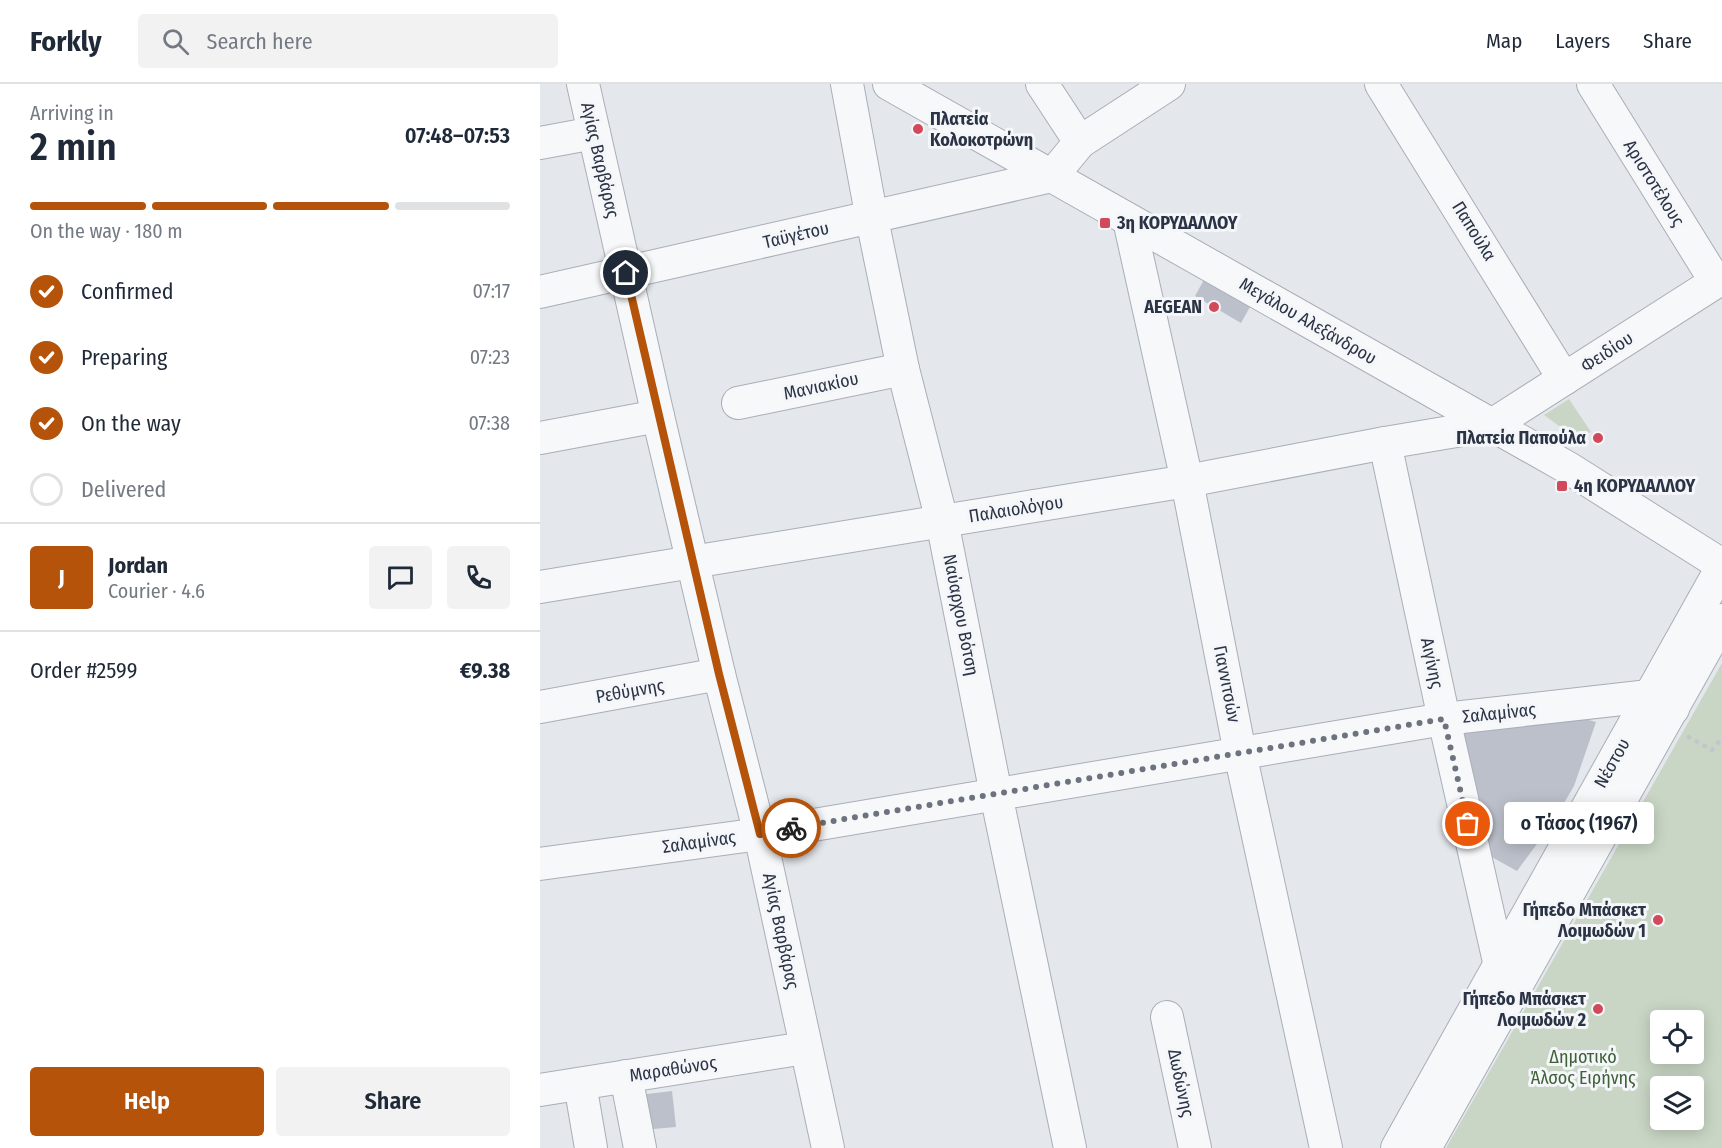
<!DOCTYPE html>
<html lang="en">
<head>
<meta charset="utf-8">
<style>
	body { margin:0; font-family:"Fira Sans Condensed",sans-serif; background:#f2f2f3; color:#1f2937; height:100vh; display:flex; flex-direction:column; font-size:22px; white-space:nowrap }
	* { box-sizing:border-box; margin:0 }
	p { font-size:20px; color:#747a83 }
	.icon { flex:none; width:33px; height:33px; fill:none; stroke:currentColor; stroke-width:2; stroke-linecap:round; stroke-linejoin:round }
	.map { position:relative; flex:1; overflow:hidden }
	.details { display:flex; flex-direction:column; background:#fff; width:540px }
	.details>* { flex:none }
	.fabs { position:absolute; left:1110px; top:926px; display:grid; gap:12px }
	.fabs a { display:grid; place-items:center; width:54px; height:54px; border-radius:6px; background:#fff; box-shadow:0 3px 15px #0003; font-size:30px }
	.pin { position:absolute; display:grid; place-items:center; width:51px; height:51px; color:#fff; margin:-26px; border:3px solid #fff; border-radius:50%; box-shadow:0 2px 6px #0007 }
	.courier { position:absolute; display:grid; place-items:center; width:60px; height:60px; margin:-30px; border:4px solid #b45309; border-radius:50%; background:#fff; color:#222; box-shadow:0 2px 8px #0007 }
	.bubble { position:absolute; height:42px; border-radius:6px; background:#fff; box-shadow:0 3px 15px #0003; font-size:20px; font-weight:600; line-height:42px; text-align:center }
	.headline em { font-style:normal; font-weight:600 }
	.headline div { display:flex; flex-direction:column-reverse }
	.headline { display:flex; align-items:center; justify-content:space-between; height:102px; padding:0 30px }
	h1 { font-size:39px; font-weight:600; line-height:45px }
	.bar { display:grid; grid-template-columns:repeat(4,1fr); gap:9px 6px; align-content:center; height:72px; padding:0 30px }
	.bar i { height:8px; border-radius:4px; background:#e0e1e3 }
	.bar .active { background:#b45309 }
	.bar p { grid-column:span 4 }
	.line { display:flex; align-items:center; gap:15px; padding:0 30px; border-top:2px solid #e0e1e3 }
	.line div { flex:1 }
	.round { display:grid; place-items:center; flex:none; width:63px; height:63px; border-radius:6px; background:#f2f2f3 }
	ol { padding:0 30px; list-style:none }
	li { display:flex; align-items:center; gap:18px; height:66px }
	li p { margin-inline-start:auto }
	li .icon { padding:6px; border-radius:50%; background:#b45309; color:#fff; stroke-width:4 }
	li:last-child { color:#747a83 }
	li i { width:33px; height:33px; border:3px solid #e0e1e3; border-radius:50% }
	.action { display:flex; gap:12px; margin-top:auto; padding:12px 30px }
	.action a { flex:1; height:69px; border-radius:6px; background:#b45309; color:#fff; font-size:24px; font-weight:600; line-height:69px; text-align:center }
	.action a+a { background:#f2f2f3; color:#1f2937 }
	header { display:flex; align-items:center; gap:36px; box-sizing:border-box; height:84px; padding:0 30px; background:#fff; border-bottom:2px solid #e0e1e3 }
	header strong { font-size:28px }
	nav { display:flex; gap:33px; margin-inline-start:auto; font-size:21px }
	.search { width:420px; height:54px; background:#f2f2f3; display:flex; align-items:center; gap:15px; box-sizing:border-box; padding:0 21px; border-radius:6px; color:#747a83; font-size:22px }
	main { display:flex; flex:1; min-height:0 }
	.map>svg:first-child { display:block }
</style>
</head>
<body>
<header>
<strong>Forkly</strong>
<div class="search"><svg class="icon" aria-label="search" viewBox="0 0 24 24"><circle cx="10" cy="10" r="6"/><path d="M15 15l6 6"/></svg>Search here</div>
<nav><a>Map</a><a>Layers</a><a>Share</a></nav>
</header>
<main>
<section class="details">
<div class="headline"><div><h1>2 min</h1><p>Arriving in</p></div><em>07:48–07:53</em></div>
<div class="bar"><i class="active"></i><i class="active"></i><i class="active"></i><i></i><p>On the way · 180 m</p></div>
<ol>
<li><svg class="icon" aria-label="check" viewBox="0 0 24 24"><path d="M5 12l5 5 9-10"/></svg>Confirmed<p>07:17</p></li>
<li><svg class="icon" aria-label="check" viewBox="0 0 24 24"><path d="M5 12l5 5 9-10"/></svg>Preparing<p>07:23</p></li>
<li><svg class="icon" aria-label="check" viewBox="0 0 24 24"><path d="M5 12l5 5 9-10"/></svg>On the way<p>07:38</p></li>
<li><i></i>Delivered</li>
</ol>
<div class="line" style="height:108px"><b class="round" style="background:#b45309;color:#fff">J</b><div><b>Jordan</b><p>Courier · 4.6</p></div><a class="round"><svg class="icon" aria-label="chat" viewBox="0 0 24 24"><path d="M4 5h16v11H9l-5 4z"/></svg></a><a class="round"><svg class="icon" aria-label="phone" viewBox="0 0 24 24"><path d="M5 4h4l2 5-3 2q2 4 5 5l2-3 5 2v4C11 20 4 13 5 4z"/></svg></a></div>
<div class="line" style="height:78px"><div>Order #2599</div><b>€9.38</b></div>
<div class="action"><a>Help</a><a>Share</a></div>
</section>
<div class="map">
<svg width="1182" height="1064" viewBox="0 0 1182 1064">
	<rect width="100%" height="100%" fill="#e4e7ec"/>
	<g fill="#c9d6c5" fill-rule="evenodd">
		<path d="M1029,315L1051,348L1037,355L1004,331Z"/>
		<path d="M1182,579V1064H906ZM1120,936H1154V969H1120ZM1120,1002H1154V1035H1120Z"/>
	</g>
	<g fill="#bbc0ca">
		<path d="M665,194L711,221L701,239L655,212Z"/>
		<path d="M1041,634L1056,638L1034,702L1011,741L977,787L941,767L919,642Z"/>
		<path d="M132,1007L136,1043L102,1046L99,1011Z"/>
	</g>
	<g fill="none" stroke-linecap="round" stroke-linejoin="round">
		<g stroke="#a9aeb7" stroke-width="34">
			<g id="minor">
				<path d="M43,0L118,332L179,590L220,750L288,1064"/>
				<path d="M307,0L332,135L363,285L402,437L456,710L530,1064"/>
				<path d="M349,0L1030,385L1182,481"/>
				<path d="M502,0L540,58"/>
				<path d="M841,0L1024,295"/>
				<path d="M1053,0L1176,198"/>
				<path d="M0,59L54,49"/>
				<path d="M589,136L647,397L700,669L786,1064"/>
				<path d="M0,208L512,92L540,58L629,0"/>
				<path d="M198,319L363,285"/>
				<path d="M0,354L118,332"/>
				<path d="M845,359L904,635L960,882L968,887"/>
				<path d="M0,503L647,397L845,359L952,341L1182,194"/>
				<path d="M0,623L179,590"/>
				<path d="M0,780L220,750L904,635L1109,612L1133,625"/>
				<path d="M627,933L655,1064"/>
				<path d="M86,992L100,1064"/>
				<path d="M40,1000L51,1064"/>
				<path d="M0,1006L265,964"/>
				<path d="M857,1064L1182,483"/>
				<path d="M885,1064L1182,536"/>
			</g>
		</g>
		<path stroke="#c2c5cb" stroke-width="4" stroke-dasharray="4.5 4.5" stroke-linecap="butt" d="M1147,652L1172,666L1182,654"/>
		<use href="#minor" stroke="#f7f8fa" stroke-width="32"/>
	</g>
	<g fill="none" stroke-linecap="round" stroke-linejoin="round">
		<path stroke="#6c737f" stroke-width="6" stroke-dasharray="0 10.8" d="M251,744L904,635L928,740"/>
		<path stroke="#b45309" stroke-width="8" d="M86,189L179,590L220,750L251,744"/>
	</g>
	<g fill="#d1495b" stroke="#f4f6f9" stroke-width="2">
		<circle cx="378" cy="45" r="6"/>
		<rect x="559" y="133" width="12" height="12" rx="3"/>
		<circle cx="674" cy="223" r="6"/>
		<circle cx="1058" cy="354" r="6"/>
		<rect x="1016" y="396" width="12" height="12" rx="3"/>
		<circle cx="1118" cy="836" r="6"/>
		<circle cx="1058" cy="925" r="6"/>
	</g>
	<g text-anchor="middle" stroke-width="6" stroke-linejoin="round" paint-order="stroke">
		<g font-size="18" font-weight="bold" fill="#2b3445" stroke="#f4f6f9" text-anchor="end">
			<text x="390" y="41" text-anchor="start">Πλατεία<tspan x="390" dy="21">Κολοκοτρώνη</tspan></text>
			<text x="577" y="145" text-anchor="start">3η ΚΟΡΥΔΑΛΛΟΥ</text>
			<text x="662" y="229">AEGEAN</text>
			<text x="1046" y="360">Πλατεία Παπούλα</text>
			<text x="1034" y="408" text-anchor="start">4η ΚΟΡΥΔΑΛΛΟΥ</text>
			<text x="1106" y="832">Γήπεδο Μπάσκετ<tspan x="1106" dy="21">Λοιμωδών 1</tspan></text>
			<text x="1046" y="921">Γήπεδο Μπάσκετ<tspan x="1046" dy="21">Λοιμωδών 2</tspan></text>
		</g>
		<g font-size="18" fill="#2b3445" stroke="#f4f6f9">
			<text transform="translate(60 76) rotate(77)" y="6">Αγίας Βαρβάρας</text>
			<text transform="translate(1114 99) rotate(58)" y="6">Αριστοτέλους</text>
			<text transform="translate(934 147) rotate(58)" y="6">Παπούλα</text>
			<text transform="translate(256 151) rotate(-13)" y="6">Ταϋγέτου</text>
			<text transform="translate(768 237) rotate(30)" y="6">Μεγάλου Αλεξάνδρου</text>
			<text transform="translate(1067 268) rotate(-33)" y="6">Φειδίου</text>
			<text transform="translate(281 302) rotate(-12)" y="6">Μανιακίου</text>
			<text transform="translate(476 425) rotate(-9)" y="6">Παλαιολόγου</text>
			<text transform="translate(421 531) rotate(79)" y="6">Ναύαρχου Βότση</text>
			<text transform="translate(892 579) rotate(78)" y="6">Αιγίνης</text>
			<text transform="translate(687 600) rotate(79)" y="6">Γιαννιτσών</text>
			<text transform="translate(90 607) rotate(-10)" y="6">Ρεθύμνης</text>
			<text transform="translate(959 629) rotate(-6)" y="6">Σαλαμίνας</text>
			<text transform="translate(1072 679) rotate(-61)" y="6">Νέστου</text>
			<text transform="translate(159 758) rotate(-8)" y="6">Σαλαμίνας</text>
			<text transform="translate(241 847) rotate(78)" y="6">Αγίας Βαρβάρας</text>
			<text transform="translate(133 985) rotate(-9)" y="6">Μαραθώνος</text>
			<text transform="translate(641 999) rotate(78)" y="6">Δωδώνης</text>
		</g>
		<g font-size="18" fill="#3f6138" stroke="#f4f6f9">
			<text x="1043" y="979">Δημοτικό<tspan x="1043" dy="21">Άλσος Ειρήνης</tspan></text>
		</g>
	</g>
</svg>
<div class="fabs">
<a><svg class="icon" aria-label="locate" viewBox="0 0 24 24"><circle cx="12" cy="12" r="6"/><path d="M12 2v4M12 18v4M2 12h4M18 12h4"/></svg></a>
<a><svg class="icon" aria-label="layers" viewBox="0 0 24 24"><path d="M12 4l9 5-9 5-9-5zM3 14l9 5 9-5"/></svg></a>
</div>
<div class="pin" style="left:928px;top:740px;background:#ea580c"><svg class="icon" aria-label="bag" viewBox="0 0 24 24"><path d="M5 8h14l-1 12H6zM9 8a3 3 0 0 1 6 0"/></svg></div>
<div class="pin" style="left:86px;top:189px;background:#1f2937"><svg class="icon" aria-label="home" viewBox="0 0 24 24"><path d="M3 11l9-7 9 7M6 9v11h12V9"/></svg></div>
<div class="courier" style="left:251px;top:744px"><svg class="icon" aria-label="bike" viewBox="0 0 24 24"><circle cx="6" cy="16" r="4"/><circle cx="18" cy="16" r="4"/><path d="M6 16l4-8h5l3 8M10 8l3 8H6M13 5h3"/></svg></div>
<div class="bubble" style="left:964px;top:718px;width:150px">ο Τάσος (1967)</div>
</div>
</main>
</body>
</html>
